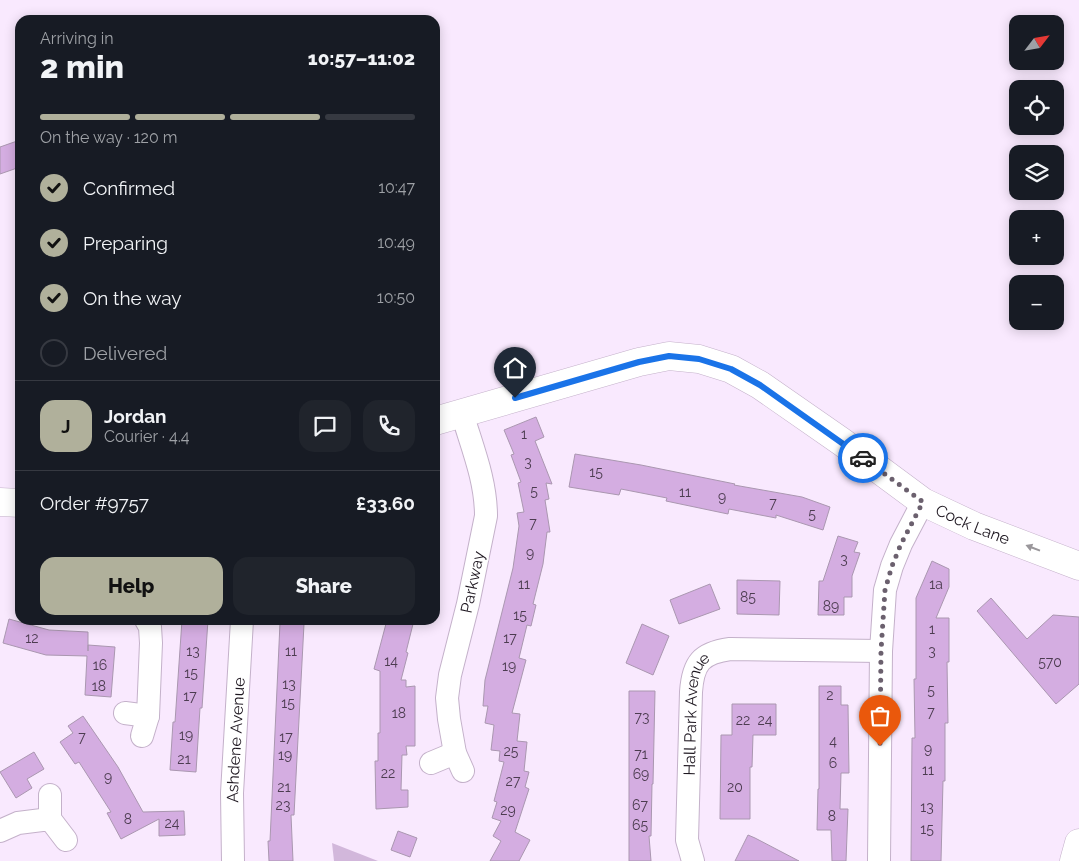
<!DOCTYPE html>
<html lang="en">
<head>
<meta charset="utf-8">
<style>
	body { margin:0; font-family:Raleway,sans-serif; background:#20242c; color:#f1f3f6; height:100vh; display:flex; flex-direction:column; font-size:19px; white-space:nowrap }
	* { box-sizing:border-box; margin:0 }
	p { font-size:16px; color:#9ea1a6 }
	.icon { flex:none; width:28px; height:28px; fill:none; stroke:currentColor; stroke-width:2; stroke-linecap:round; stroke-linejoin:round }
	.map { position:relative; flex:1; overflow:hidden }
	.side { position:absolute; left:15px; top:15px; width:425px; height:610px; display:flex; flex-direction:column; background:#171b24; border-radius:15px; box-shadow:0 2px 12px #0003 }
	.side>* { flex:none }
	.needle { width:32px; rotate:59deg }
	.fabs { position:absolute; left:1009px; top:15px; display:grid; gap:10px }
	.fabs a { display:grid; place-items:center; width:55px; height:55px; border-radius:10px; background:#171b24; box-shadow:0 2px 12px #0003; font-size:25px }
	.pin { position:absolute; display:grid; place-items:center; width:42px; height:42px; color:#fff; margin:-51px -21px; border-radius:50% 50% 50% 0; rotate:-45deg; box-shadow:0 0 5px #0007 }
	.pin .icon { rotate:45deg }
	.courier { position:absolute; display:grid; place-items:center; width:50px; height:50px; margin:-25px; border:4px solid #1a73e8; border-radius:50%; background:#fff; color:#222; box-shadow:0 1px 6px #0007 }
	.headline em { font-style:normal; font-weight:800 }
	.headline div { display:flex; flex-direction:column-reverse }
	.headline { display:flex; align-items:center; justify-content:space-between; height:85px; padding:0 25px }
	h1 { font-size:32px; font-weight:800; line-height:38px }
	.bar { display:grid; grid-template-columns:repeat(4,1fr); gap:8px 5px; align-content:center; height:60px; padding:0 25px }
	.bar i { height:6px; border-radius:4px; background:#363941 }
	.bar .on { background:#b0b09b }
	.bar p { grid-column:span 4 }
	.line { display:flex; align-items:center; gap:12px; padding:0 25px; border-top:1px solid #363941 }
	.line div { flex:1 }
	.round { display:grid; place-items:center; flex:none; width:52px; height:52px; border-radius:15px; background:#20242c }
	ol { padding:0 25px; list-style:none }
	li { display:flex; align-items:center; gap:15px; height:55px }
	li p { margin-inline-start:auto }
	li .icon { padding:5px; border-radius:50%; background:#b0b09b; color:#111; stroke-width:4 }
	li:last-child { color:#9ea1a6 }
	li i { width:28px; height:28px; border:2px solid #363941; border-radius:50% }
	.action { display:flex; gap:10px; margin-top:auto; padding:10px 25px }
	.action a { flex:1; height:58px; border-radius:15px; background:#b0b09b; color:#111; font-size:20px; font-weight:800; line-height:58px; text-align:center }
	.action a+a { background:#20242c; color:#f1f3f6 }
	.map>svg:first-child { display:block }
</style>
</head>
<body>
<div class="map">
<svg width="1079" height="861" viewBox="0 0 1079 861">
	<rect width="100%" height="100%" fill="#f9e9fe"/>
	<path fill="#d2b7db" d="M332,843L378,861H334Z"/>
	<g fill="#d4ade1" stroke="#aa97b0">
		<path d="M20,140V167L0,174V147Z"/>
		<path d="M536,417L544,437L535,441L552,484L546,483L549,499L545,500L550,532H547L543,564L533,604L536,605L531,626L527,625L519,658L526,660L512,713L520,714L517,741L527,742L524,771L529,772L525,787L529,789L515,832L530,840L519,861H490L501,841L493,836L501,821L492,818L497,802L494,801L504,762L499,761L500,751L491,750L494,725L485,723L488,706H483L485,680L513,568L519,526L517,513L524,512L518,483L521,482L511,455L514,454L504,430Z"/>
		<path d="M575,454L641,465L735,484L734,485L802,497L830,507L823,530L776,515V518L729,509L728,514L666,501L667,498L621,489L619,495L569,487Z"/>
		<path d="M838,536L858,542L854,552L860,553L852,576V597H844V615H818L819,581H823Z"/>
		<path d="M932,561L949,569V587L936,618H949V662H947L948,723H945V781H943L941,861H911L912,738H915L914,679H916V598Z"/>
		<path d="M737,580L780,581L779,615L737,614Z"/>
		<path d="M710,584L720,609L679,624L670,600Z"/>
		<path d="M991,598L1027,639L1053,615L1079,617V684L1056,704L977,611Z"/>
		<path d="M9,619L49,630L88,632V651V645L115,647L111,697L85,695L87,656L46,655L3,643Z"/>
		<path d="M182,620H208L202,708H200L196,772L170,770L173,722H175Z"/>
		<path d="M387,620H414L406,652L408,653L401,680H406V687L415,686V746H406L407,755H402L401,790H408V807L376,809L375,761H378V733H380V671L374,669Z"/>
		<path d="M280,623L304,624L294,815H291L293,861H269L268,841H270Z"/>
		<path d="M642,624L669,636L653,675L626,663Z"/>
		<path d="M819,686H841V705H848L849,773H841L840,809H848L846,861H832L831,830H817L818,789H819Z"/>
		<path d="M629,691H655L653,784H652L651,836H649L651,861H629Z"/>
		<path d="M732,704H776V735H753L752,767H750V819H720L721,735H732Z"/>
		<path d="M83,716L118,767L143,812L184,811L185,835L159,836V819L121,839L107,813L111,812L79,762L75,764L60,742L73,733L68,726Z"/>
		<path d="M34,752L44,769L27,779L32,788L16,798L0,772Z"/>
		<path d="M398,831L417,838L410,857L391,850Z"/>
		<path d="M748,835L755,838L799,861H735Z"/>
	</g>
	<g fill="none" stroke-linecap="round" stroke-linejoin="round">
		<g stroke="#c4b1ca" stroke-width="24">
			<g id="street">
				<path d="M462,413C472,447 486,480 486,516L468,604L450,675L447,698L449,719L455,753L463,771"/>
				<path d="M125,713L148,716"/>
				<path d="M142,736L148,716L151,643L150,627L146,620"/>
				<path d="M431,763L455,753"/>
				<path d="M50,819V795"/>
				<path d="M0,831L18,823L50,819L66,840"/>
				<path id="s1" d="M233,861L232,793L242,620"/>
				<path id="s2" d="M693,861L687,840L691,692C693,663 701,653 730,649L881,651"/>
				<path d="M879,861L881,651L885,590L892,566L901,544L923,502"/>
			</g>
		</g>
		<g stroke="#c4b1ca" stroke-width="29">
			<g id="secondary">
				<path id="s3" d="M435,421L639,362L669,356L699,359L731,369L760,385L842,442L923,502L974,526L1079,566"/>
				<path d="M0,502L20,503"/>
			</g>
		</g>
		<g stroke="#c4b1ca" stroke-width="29">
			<path id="highway" d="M1074,861L1079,843"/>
		</g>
		<use href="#street" stroke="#fff" stroke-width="22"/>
		<use href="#secondary" stroke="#fff" stroke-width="28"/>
		<use href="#highway" stroke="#fff" stroke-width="28"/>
	</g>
	<defs><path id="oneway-solid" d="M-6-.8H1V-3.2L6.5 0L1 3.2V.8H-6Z" transform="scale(1.25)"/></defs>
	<use fill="#9a979b" href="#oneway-solid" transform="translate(1033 548) rotate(-159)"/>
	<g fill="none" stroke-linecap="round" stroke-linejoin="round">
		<path stroke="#6b606e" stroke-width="5" stroke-dasharray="0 9" d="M863,458L923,502L901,544L892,566L885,590L881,651L880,746"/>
		<path stroke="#1a73e8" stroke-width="6" d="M515,398L639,362L669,356L699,359L731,369L760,385L863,458"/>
	</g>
	<g text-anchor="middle" stroke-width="4" stroke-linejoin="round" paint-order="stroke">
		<g font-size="14" fill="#4c3c50">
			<text x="524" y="439">1</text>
			<text x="528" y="467">3</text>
			<text x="596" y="477">15</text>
			<text x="534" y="496">5</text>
			<text x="685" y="497">11</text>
			<text x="722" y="502">9</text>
			<text x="773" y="508">7</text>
			<text x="812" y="519">5</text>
			<text x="533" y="528">7</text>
			<text x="530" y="558">9</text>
			<text x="844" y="564">3</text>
			<text x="524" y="589">11</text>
			<text x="936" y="589">1a</text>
			<text x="748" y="602">85</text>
			<text x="831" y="611">89</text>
			<text x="520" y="620">15</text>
			<text x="932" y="634">1</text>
			<text x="32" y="643">12</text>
			<text x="510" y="643">17</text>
			<text x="193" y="656">13</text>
			<text x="291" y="656">11</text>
			<text x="932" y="656">3</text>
			<text x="391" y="666">14</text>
			<text x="1050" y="667">570</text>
			<text x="100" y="670">16</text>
			<text x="509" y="671">19</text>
			<text x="191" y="678">15</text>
			<text x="289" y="689">13</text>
			<text x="99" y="691">18</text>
			<text x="931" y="695">5</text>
			<text x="830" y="700">2</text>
			<text x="190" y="701">17</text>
			<text x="288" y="708">15</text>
			<text x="931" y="717">7</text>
			<text x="399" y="718">18</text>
			<text x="642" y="722">73</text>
			<text x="743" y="725">22</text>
			<text x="765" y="725">24</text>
			<text x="186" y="740">19</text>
			<text x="82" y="742">7</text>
			<text x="286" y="742">17</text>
			<text x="833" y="746">4</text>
			<text x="928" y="754">9</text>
			<text x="511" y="756">25</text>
			<text x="641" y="759">71</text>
			<text x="285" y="760">19</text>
			<text x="184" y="764">21</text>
			<text x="833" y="768">6</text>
			<text x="928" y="775">11</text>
			<text x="388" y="778">22</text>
			<text x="641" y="779">69</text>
			<text x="108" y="782">9</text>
			<text x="513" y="786">27</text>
			<text x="284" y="792">21</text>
			<text x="735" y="792">20</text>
			<text x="283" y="810">23</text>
			<text x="640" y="810">67</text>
			<text x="927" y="812">13</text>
			<text x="508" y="815">29</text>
			<text x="832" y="821">8</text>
			<text x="128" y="824">8</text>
			<text x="172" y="828">24</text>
			<text x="640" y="830">65</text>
			<text x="927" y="834">15</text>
		</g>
		<g font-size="16" fill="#1e1720" stroke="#fff">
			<text dy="6" stroke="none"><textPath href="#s3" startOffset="595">Cock Lane</textPath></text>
			<text transform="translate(472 582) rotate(-78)" y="6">Parkway</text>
			<text dy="6" stroke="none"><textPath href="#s2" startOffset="149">Hall Park Avenue</textPath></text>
			<text dy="6" stroke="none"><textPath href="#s1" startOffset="121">Ashdene Avenue</textPath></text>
		</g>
	</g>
</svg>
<div class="fabs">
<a><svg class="needle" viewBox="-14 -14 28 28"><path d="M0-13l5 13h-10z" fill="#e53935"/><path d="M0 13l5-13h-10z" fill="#9ea1a6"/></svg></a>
<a><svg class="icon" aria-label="locate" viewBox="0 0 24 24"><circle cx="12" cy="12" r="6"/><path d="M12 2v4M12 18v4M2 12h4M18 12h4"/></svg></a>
<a><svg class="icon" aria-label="layers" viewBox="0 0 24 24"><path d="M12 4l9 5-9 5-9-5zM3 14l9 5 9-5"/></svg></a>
<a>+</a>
<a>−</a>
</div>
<div class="pin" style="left:880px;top:746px;background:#ea580c"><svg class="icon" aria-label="bag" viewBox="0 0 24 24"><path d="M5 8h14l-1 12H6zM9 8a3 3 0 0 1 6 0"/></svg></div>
<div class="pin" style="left:515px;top:398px;background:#1f2937"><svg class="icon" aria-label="home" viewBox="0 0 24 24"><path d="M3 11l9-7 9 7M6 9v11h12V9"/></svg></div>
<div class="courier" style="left:863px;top:458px"><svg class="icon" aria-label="car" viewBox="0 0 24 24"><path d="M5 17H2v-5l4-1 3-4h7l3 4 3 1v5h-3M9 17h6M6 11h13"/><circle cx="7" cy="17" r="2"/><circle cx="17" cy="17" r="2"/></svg></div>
<section class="side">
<div class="headline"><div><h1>2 min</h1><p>Arriving in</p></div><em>10:57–11:02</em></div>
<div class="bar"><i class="on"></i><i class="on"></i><i class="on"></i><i></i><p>On the way · 120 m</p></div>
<ol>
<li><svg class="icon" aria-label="check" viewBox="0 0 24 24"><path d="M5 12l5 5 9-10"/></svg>Confirmed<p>10:47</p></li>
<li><svg class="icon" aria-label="check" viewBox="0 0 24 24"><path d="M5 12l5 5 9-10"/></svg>Preparing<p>10:49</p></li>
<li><svg class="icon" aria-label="check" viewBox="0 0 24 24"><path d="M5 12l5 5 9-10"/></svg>On the way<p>10:50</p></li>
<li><i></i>Delivered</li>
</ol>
<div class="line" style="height:90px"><b class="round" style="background:#b0b09b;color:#111">J</b><div><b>Jordan</b><p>Courier · 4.4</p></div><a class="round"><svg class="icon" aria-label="chat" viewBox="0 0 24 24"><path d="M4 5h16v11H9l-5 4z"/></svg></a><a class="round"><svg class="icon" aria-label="phone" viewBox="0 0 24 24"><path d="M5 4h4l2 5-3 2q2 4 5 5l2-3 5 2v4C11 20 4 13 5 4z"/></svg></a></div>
<div class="line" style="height:65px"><div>Order #9757</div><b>£33.60</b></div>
<div class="action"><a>Help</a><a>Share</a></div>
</section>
</div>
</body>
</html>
